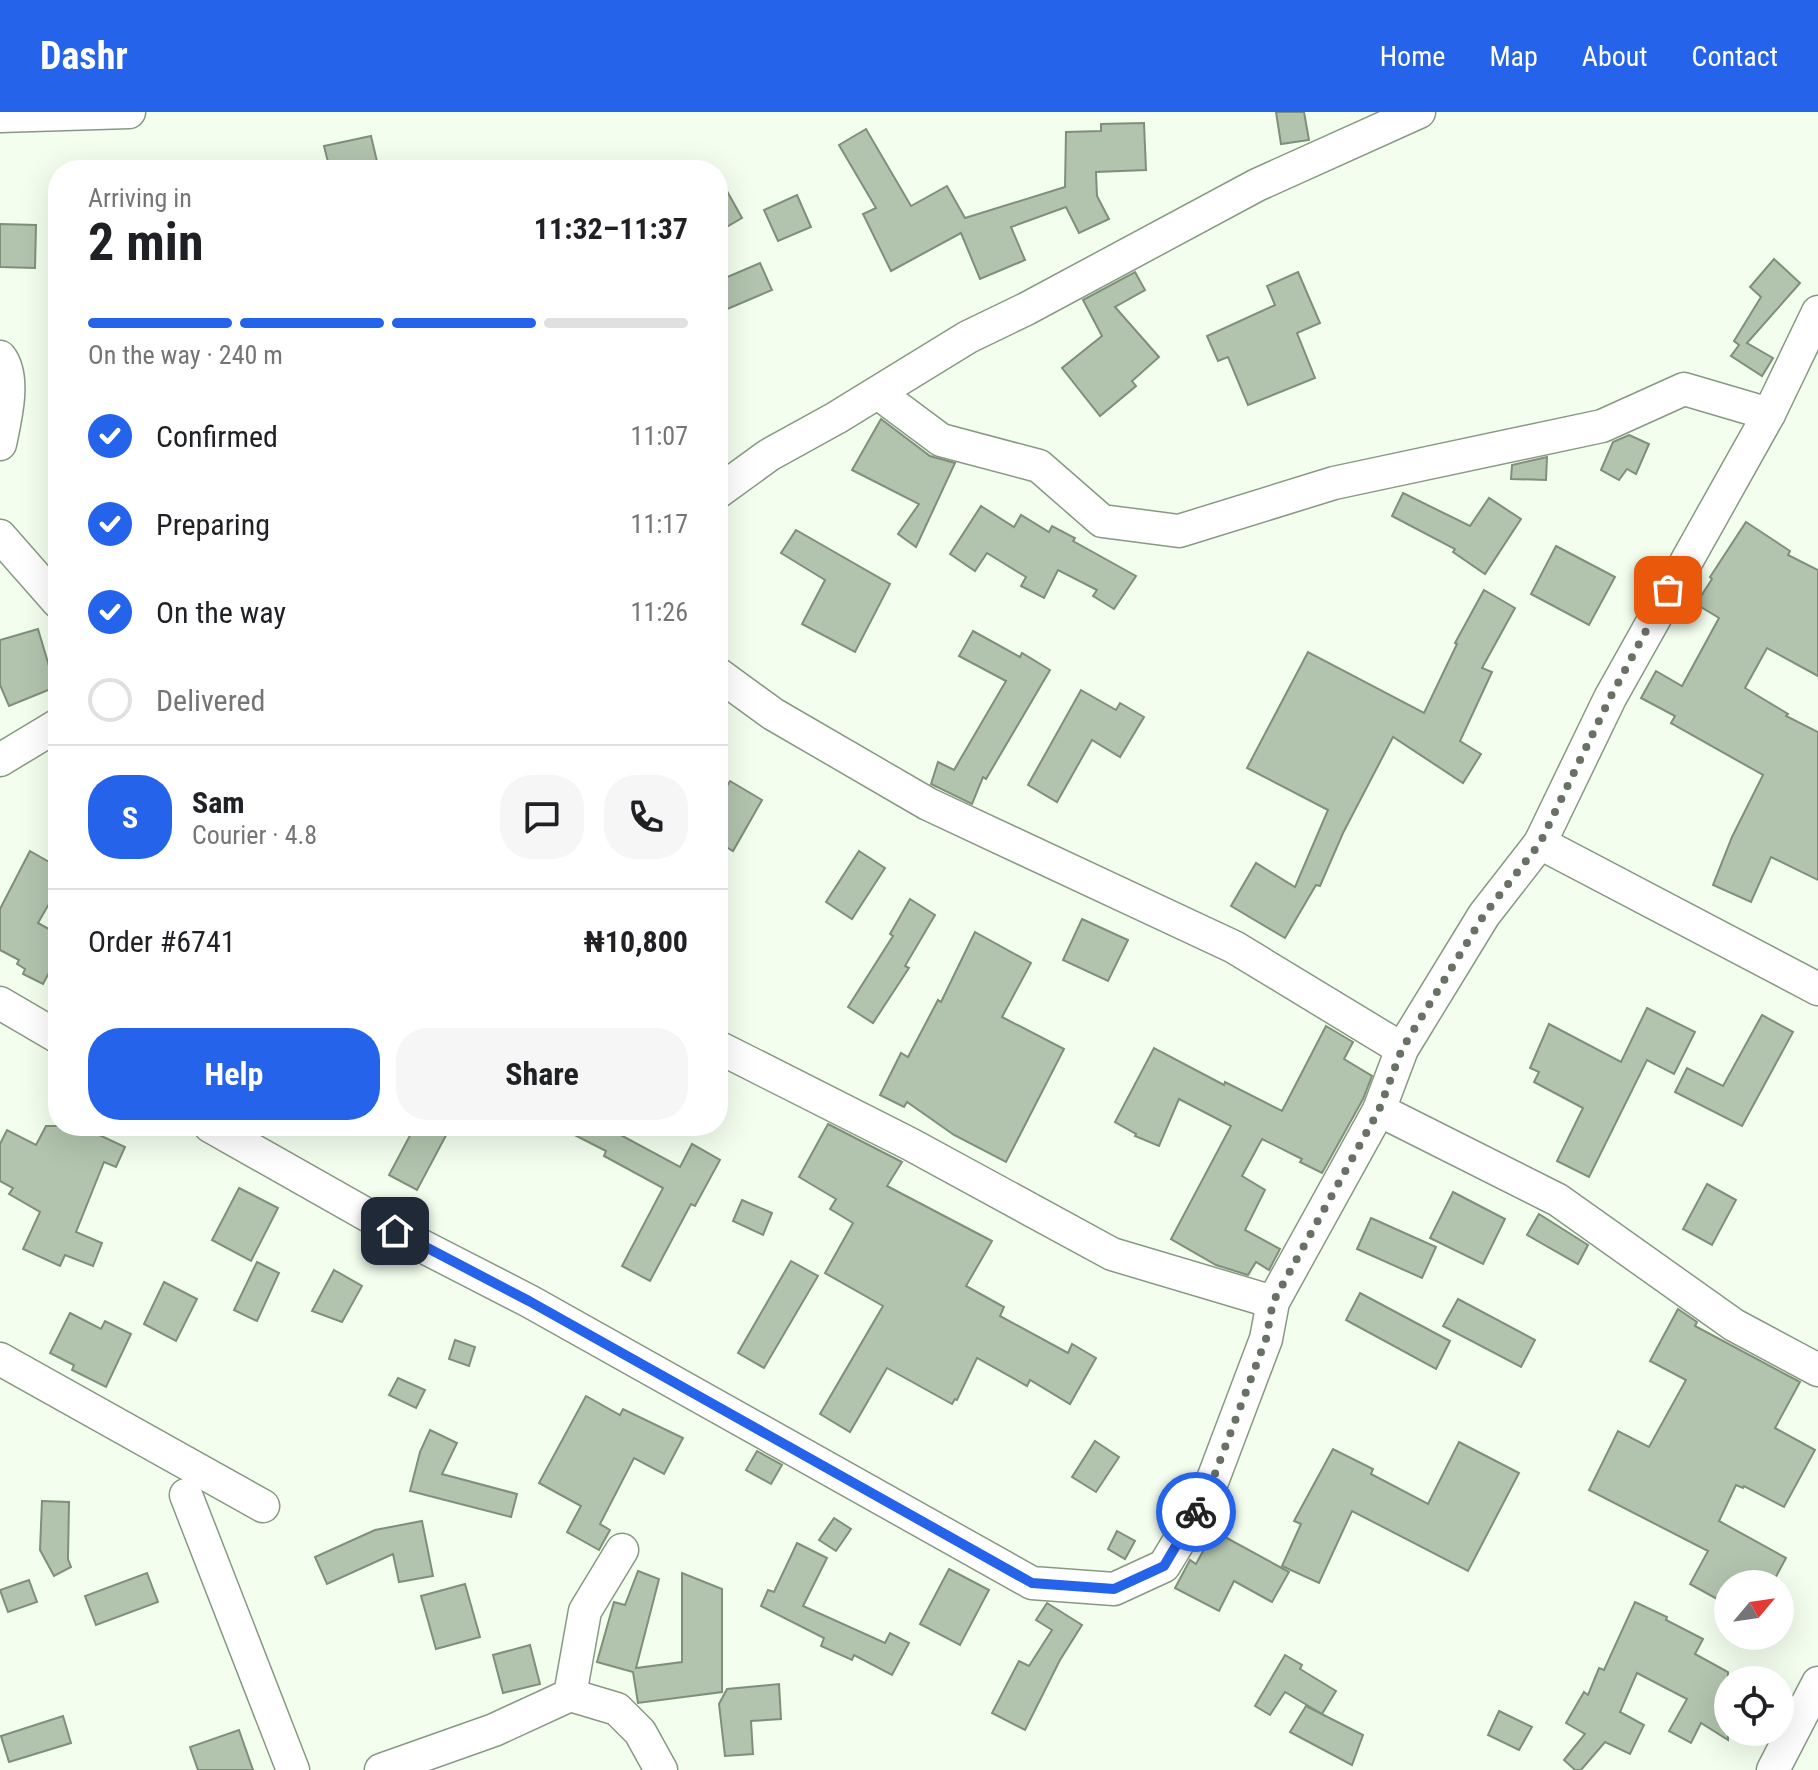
<!DOCTYPE html>
<html lang="en">
<head>
<meta charset="utf-8">
<style>
	body { margin:0; font-family:"Roboto Condensed",sans-serif; background:#f6f6f6; color:#202124; height:100vh; display:flex; flex-direction:column; font-size:30px; white-space:nowrap }
	* { box-sizing:border-box; margin:0 }
	p { font-size:26px; color:#757577 }
	.icon { flex:none; width:44px; height:44px; fill:none; stroke:currentColor; stroke-width:2; stroke-linecap:round; stroke-linejoin:round }
	.map { position:relative; flex:1; overflow:hidden }
	.details { position:absolute; left:48px; top:48px; width:680px; height:976px; display:flex; flex-direction:column; background:#fff; border-radius:32px; box-shadow:0 8px 32px #0002 }
	.details>* { flex:none }
	.needle { width:52px; rotate:61deg }
	.fabs { position:absolute; left:1714px; top:1458px; display:grid; gap:16px }
	.fabs a { display:grid; place-items:center; width:80px; height:80px; border-radius:50%; background:#fff; box-shadow:0 8px 32px #0002; font-size:40px }
	.pin { position:absolute; display:grid; place-items:center; width:68px; height:68px; color:#fff; margin:-34px; border-radius:16px; box-shadow:0 4px 12px #0006 }
	.courier { position:absolute; display:grid; place-items:center; width:80px; height:80px; margin:-40px; border:6px solid #2563eb; border-radius:50%; background:#fff; color:#222; box-shadow:0 2px 10px #0007 }
	.overview em { font-style:normal; font-weight:700 }
	.overview div { display:flex; flex-direction:column-reverse }
	.overview { display:flex; align-items:center; justify-content:space-between; height:136px; padding:0 40px }
	h1 { font-size:52px; font-weight:700; line-height:60px }
	.bar { display:grid; grid-template-columns:repeat(4,1fr); gap:12px 8px; align-content:center; height:96px; padding:0 40px }
	.bar i { height:10px; border-radius:6px; background:#e0e0e0 }
	.bar .selected { background:#2563eb }
	.bar p { grid-column:span 4 }
	.line { display:flex; align-items:center; gap:20px; padding:0 40px; border-top:2px solid #e0e0e0 }
	.line div { flex:1 }
	.round { display:grid; place-items:center; flex:none; width:84px; height:84px; border-radius:32px; background:#f6f6f6 }
	ol { padding:0 40px; list-style:none }
	li { display:flex; align-items:center; gap:24px; height:88px }
	li p { margin-inline-start:auto }
	li .icon { padding:8px; border-radius:50%; background:#2563eb; color:#fff; stroke-width:4 }
	li:last-child { color:#757577 }
	li i { width:44px; height:44px; border:4px solid #e0e0e0; border-radius:50% }
	.button { display:flex; gap:16px; margin-top:auto; padding:16px 40px }
	.button a { flex:1; height:92px; border-radius:32px; background:#2563eb; color:#fff; font-size:32px; font-weight:700; line-height:92px; text-align:center }
	.button a+a { background:#f6f6f6; color:#202124 }
	header { display:flex; align-items:center; gap:48px; box-sizing:border-box; height:112px; padding:0 40px; background:#2563eb; color:#fff }
	header strong { font-size:38px }
	nav { display:flex; gap:44px; margin-inline-start:auto; font-size:28px }
	.map>svg:first-child { display:block }
</style>
</head>
<body>
<header>
<strong>Dashr</strong>
<nav><a>Home</a><a>Map</a><a>About</a><a>Contact</a></nav>
</header>
<div class="map">
<svg width="1818" height="1658" viewBox="0 0 1818 1658">
	<rect width="100%" height="100%" fill="#f3feef"/>
	<g fill="#b2c4ad" stroke="#7f8f79" stroke-width="2">
		<path d="M1276,0H1304L1309,28L1281,32Z"/>
		<path d="M1144,11L1146,58L1096,60L1097,84L1109,107L1079,121L1066,95L1011,115L1025,148L980,167L961,121L891,159L863,102L876,96L839,33L866,17L911,94L947,74L965,106L1065,75L1066,20L1101,19V12Z"/>
		<path d="M371,24L379,58H330L324,34Z"/>
		<path d="M718,63L742,106L718,120Z"/>
		<path d="M797,83L811,115L778,129L764,98Z"/>
		<path d="M0,112L36,113L35,156L0,155Z"/>
		<path d="M1774,147L1800,171L1747,231L1773,246L1762,264L1731,244L1739,233L1734,229L1761,185L1750,175Z"/>
		<path d="M760,151L772,178L718,201V169Z"/>
		<path d="M1135,160L1145,178L1115,195L1159,245L1132,269L1136,274L1100,304L1062,256L1102,224L1083,188Z"/>
		<path d="M1298,160L1320,211L1297,221L1315,266L1248,293L1228,245L1218,249L1207,224L1275,193L1267,174Z"/>
		<path d="M881,307L930,344L955,351L916,435L898,422L919,392L852,358Z"/>
		<path d="M1629,323L1649,332L1636,362L1627,357L1619,368L1601,358L1613,330Z"/>
		<path d="M1547,345L1546,368L1511,367L1512,353Z"/>
		<path d="M1403,381L1470,414L1489,386L1521,407L1485,462L1453,440L1455,437L1392,404Z"/>
		<path d="M981,394L1014,415L1021,403L1049,420L1052,414L1075,426L1073,429L1136,464L1114,497L1093,484L1097,478L1058,458L1044,486L1021,474L1026,465L987,441L975,459L950,442Z"/>
		<path d="M1746,410L1790,439L1788,443L1818,458V564L1767,536L1745,576L1788,602L1786,604L1818,620V768L1771,745L1751,790L1713,773L1732,725L1763,663L1671,611L1675,604L1641,586L1656,559L1682,574L1719,506L1696,492L1712,467L1710,465Z"/>
		<path d="M796,418L890,472L855,540L802,512L825,468L781,441Z"/>
		<path d="M1556,434L1615,465L1589,513L1531,482Z"/>
		<path d="M1484,478L1515,496L1482,556L1492,560L1460,629L1481,642L1463,671L1393,625L1343,721L1320,774L1316,773L1285,826L1231,794L1256,751L1295,775L1328,698L1247,656L1308,540L1424,601L1457,532L1455,531Z"/>
		<path d="M38,517L49,554L58,549V574L9,594L0,573V528Z"/>
		<path d="M973,519L1020,545L1022,541L1050,558L986,667L983,665L972,692L931,672L938,650L954,658L1006,569L959,544Z"/>
		<path d="M1081,578L1116,598L1120,591L1144,605L1120,645L1092,628L1057,690L1028,673Z"/>
		<path d="M730,669L762,688L733,739L718,730V689Z"/>
		<path d="M30,739L58,755V776L38,811L58,822V844L43,872L23,862L25,857L17,852L19,848L0,838V797Z"/>
		<path d="M859,739L885,756L852,807L826,790Z"/>
		<path d="M910,787L935,803L905,854L909,856L873,911L848,895L893,824L890,822Z"/>
		<path d="M1082,807L1128,828L1108,869L1063,848Z"/>
		<path d="M975,820L1031,851L1002,905L1064,937L1006,1050L954,1023L907,990L904,995L880,983L901,941L908,945L938,888L941,890Z"/>
		<path d="M1647,896L1695,920L1674,962L1647,948L1589,1065L1557,1049L1583,996L1534,970L1539,960L1530,956L1549,912L1621,950Z"/>
		<path d="M1762,903L1793,920L1742,1014L1675,980L1687,956L1723,974Z"/>
		<path d="M1326,914L1353,930L1344,947L1372,964L1363,987L1322,1061L1300,1050L1302,1047L1262,1027L1242,1064L1265,1078L1245,1118L1280,1137L1269,1158L1256,1150L1248,1163L1216,1153L1171,1127L1231,1014L1179,987L1159,1034L1135,1024L1136,1022L1115,1010L1154,936L1224,973L1225,970L1282,999Z"/>
		<path d="M828,1012L902,1050L887,1074L992,1129L966,1174L1004,1195L1000,1204L1068,1241L1072,1232L1096,1246L1070,1292L1030,1268L1027,1274L977,1246L957,1288L955,1287L952,1292L887,1256L850,1320L820,1302L883,1194L825,1161L853,1111L830,1097L836,1087L799,1065Z"/>
		<path d="M46,1014H80L125,1035L116,1055L104,1050L76,1120L102,1131L93,1154L65,1143L60,1154L23,1137L40,1100L9,1082L13,1076L0,1069V1032L7,1018L36,1033Z"/>
		<path d="M415,1014H451L417,1078L389,1063Z"/>
		<path d="M557,1014H604L680,1055L692,1032L720,1048L695,1094L691,1092L650,1169L622,1154L663,1076L604,1044L606,1039Z"/>
		<path d="M1707,1072L1736,1088L1712,1133L1683,1117Z"/>
		<path d="M239,1076L278,1096L251,1149L212,1128Z"/>
		<path d="M1453,1080L1505,1107L1483,1152L1430,1126Z"/>
		<path d="M742,1088L772,1101L763,1123L733,1109Z"/>
		<path d="M1539,1102L1588,1133L1578,1152L1527,1123Z"/>
		<path d="M1371,1106L1436,1135L1422,1166L1357,1137Z"/>
		<path d="M791,1149L818,1164L764,1256L738,1241Z"/>
		<path d="M257,1150L279,1161L257,1209L234,1198Z"/>
		<path d="M334,1158L362,1174L342,1210L312,1199Z"/>
		<path d="M164,1170L197,1187L176,1229L144,1212Z"/>
		<path d="M1360,1181L1450,1229L1436,1257L1346,1208Z"/>
		<path d="M1458,1187L1535,1228L1521,1255L1443,1214Z"/>
		<path d="M1678,1197L1697,1210L1695,1214L1800,1270L1775,1316L1815,1338L1784,1395L1744,1374L1743,1376L1736,1373L1719,1409L1786,1446L1772,1472L1748,1461L1742,1472H1728V1493L1690,1472L1708,1439L1589,1378L1618,1319L1649,1335L1686,1268L1650,1249Z"/>
		<path d="M70,1201L101,1217L105,1209L131,1222L106,1275L72,1258L74,1253L50,1241Z"/>
		<path d="M455,1228L475,1235L469,1254L449,1247Z"/>
		<path d="M398,1266L425,1278L416,1296L389,1283Z"/>
		<path d="M586,1284L620,1303L623,1297L683,1326L664,1362L634,1346L600,1412L610,1418L599,1438L567,1420L581,1394L539,1371Z"/>
		<path d="M430,1318L457,1331L442,1362L517,1382L511,1405L410,1379L420,1340Z"/>
		<path d="M1095,1329L1119,1345L1096,1380L1072,1365Z"/>
		<path d="M1459,1330L1519,1361L1468,1459L1352,1399L1319,1471L1282,1454L1301,1412L1294,1409L1333,1337L1373,1357L1371,1362L1428,1392Z"/>
		<path d="M757,1339L782,1353L771,1372L746,1358Z"/>
		<path d="M42,1389L69,1390L68,1447L71,1455L54,1464L40,1438Z"/>
		<path d="M834,1406L851,1417L836,1439L819,1428Z"/>
		<path d="M422,1409L433,1464L399,1470L393,1442L327,1472L315,1445L375,1418Z"/>
		<path d="M1117,1419L1135,1429L1125,1447L1108,1437Z"/>
		<path d="M1214,1419L1289,1460L1272,1490L1234,1469L1219,1499L1175,1476L1190,1448L1196,1452Z"/>
		<path d="M797,1431L827,1446L803,1494L885,1531L890,1521L909,1531L892,1563L854,1543L852,1548L821,1534L824,1526L761,1494L768,1478L774,1480Z"/>
		<path d="M949,1457L989,1478L960,1533L920,1512Z"/>
		<path d="M638,1459L659,1467L636,1556L682,1550V1461L722,1477V1580L638,1591L633,1560L597,1550L614,1490L625,1493Z"/>
		<path d="M147,1461L158,1490L96,1513L85,1484Z"/>
		<path d="M29,1468L37,1490L8,1500L0,1478Z"/>
		<path d="M465,1472L480,1525L436,1537L421,1484Z"/>
		<path d="M1635,1490L1667,1505L1666,1508L1703,1527L1695,1542L1728,1560V1628L1701,1611L1691,1631L1669,1619L1687,1587L1637,1561L1620,1600L1644,1613L1630,1642L1605,1630L1581,1658H1575L1564,1648L1585,1622L1566,1611L1584,1580L1588,1583L1599,1556L1604,1558Z"/>
		<path d="M1047,1491L1082,1513L1060,1548L1025,1618L992,1601L1019,1549L1029,1554L1052,1518L1036,1508Z"/>
		<path d="M530,1533L540,1572L503,1581L493,1543Z"/>
		<path d="M1285,1543L1302,1553L1300,1557L1336,1579L1322,1602L1285,1580L1270,1603L1255,1594Z"/>
		<path d="M779,1572L781,1607L751,1609L753,1642L725,1644L719,1592L727,1577Z"/>
		<path d="M1306,1594L1363,1623L1352,1653L1290,1620Z"/>
		<path d="M1499,1599L1532,1615L1519,1638L1488,1623Z"/>
		<path d="M63,1604L71,1631L9,1650L1,1624Z"/>
		<path d="M239,1618L253,1658H198L190,1635Z"/>
	</g>
	<g fill="none" stroke-linecap="round" stroke-linejoin="round">
		<g stroke="#889983" stroke-width="35">
			<g id="minor">
				<path d="M0,4L129,0"/>
				<path d="M0,245C16,265 5,308 0,332"/>
				<path d="M878,281L941,328L1039,354L1102,409L1179,419L1334,371L1602,314L1684,277L1769,302"/>
				<path d="M718,380L769,343L836,306L968,225L1026,197L1257,73L1419,0"/>
				<path d="M0,424L58,490"/>
				<path d="M718,562L773,602L928,692L1234,835L1402,937"/>
				<path d="M0,648L58,613"/>
				<path d="M1540,731L1818,877"/>
				<path d="M0,891L58,925"/>
				<path d="M718,935L910,1032L1112,1142L1273,1190"/>
				<path d="M1379,998L1558,1088L1734,1213L1818,1258"/>
				<path d="M210,1014L422,1134L529,1189L1032,1471L1114,1477L1164,1454L1207,1383L1266,1227L1273,1190L1379,998L1402,937L1484,803L1540,731L1610,586L1769,302L1818,200"/>
				<path d="M0,1247L263,1394"/>
				<path d="M186,1383L293,1658"/>
				<path d="M570,1583L617,1597L640,1620L661,1658"/>
				<path d="M381,1658L494,1618L570,1583L585,1499L622,1438"/>
				<path d="M1773,1658L1818,1571"/>
			</g>
		</g>
		<use href="#minor" stroke="#fff" stroke-width="32"/>
	</g>
	<g fill="none" stroke-linecap="round" stroke-linejoin="round">
		<path stroke="#697166" stroke-width="8" stroke-dasharray="0 14.4" d="M1196,1400L1207,1383L1266,1227L1273,1190L1379,998L1402,937L1484,803L1540,731L1610,586L1668,478"/>
		<path stroke="#2563eb" stroke-width="10" d="M395,1119L529,1189L1032,1471L1114,1477L1164,1454L1196,1400"/>
	</g>
</svg>
<div class="fabs">
<a><svg class="needle" viewBox="-14 -14 28 28"><path d="M0-13l5 13h-10z" fill="#e53935"/><path d="M0 13l5-13h-10z" fill="#757577"/></svg></a>
<a><svg class="icon" aria-label="locate" viewBox="0 0 24 24"><circle cx="12" cy="12" r="6"/><path d="M12 2v4M12 18v4M2 12h4M18 12h4"/></svg></a>
</div>
<div class="pin" style="left:1668px;top:478px;background:#ea580c"><svg class="icon" aria-label="bag" viewBox="0 0 24 24"><path d="M5 8h14l-1 12H6zM9 8a3 3 0 0 1 6 0"/></svg></div>
<div class="pin" style="left:395px;top:1119px;background:#1f2937"><svg class="icon" aria-label="home" viewBox="0 0 24 24"><path d="M3 11l9-7 9 7M6 9v11h12V9"/></svg></div>
<div class="courier" style="left:1196px;top:1400px"><svg class="icon" aria-label="bike" viewBox="0 0 24 24"><circle cx="6" cy="16" r="4"/><circle cx="18" cy="16" r="4"/><path d="M6 16l4-8h5l3 8M10 8l3 8H6M13 5h3"/></svg></div>
<section class="details">
<div class="overview"><div><h1>2 min</h1><p>Arriving in</p></div><em>11:32–11:37</em></div>
<div class="bar"><i class="selected"></i><i class="selected"></i><i class="selected"></i><i></i><p>On the way · 240 m</p></div>
<ol>
<li><svg class="icon" aria-label="check" viewBox="0 0 24 24"><path d="M5 12l5 5 9-10"/></svg>Confirmed<p>11:07</p></li>
<li><svg class="icon" aria-label="check" viewBox="0 0 24 24"><path d="M5 12l5 5 9-10"/></svg>Preparing<p>11:17</p></li>
<li><svg class="icon" aria-label="check" viewBox="0 0 24 24"><path d="M5 12l5 5 9-10"/></svg>On the way<p>11:26</p></li>
<li><i></i>Delivered</li>
</ol>
<div class="line" style="height:144px"><b class="round" style="background:#2563eb;color:#fff">S</b><div><b>Sam</b><p>Courier · 4.8</p></div><a class="round"><svg class="icon" aria-label="chat" viewBox="0 0 24 24"><path d="M4 5h16v11H9l-5 4z"/></svg></a><a class="round"><svg class="icon" aria-label="phone" viewBox="0 0 24 24"><path d="M5 4h4l2 5-3 2q2 4 5 5l2-3 5 2v4C11 20 4 13 5 4z"/></svg></a></div>
<div class="line" style="height:104px"><div>Order #6741</div><b>₦10,800</b></div>
<div class="button"><a>Help</a><a>Share</a></div>
</section>
</div>
</body>
</html>
